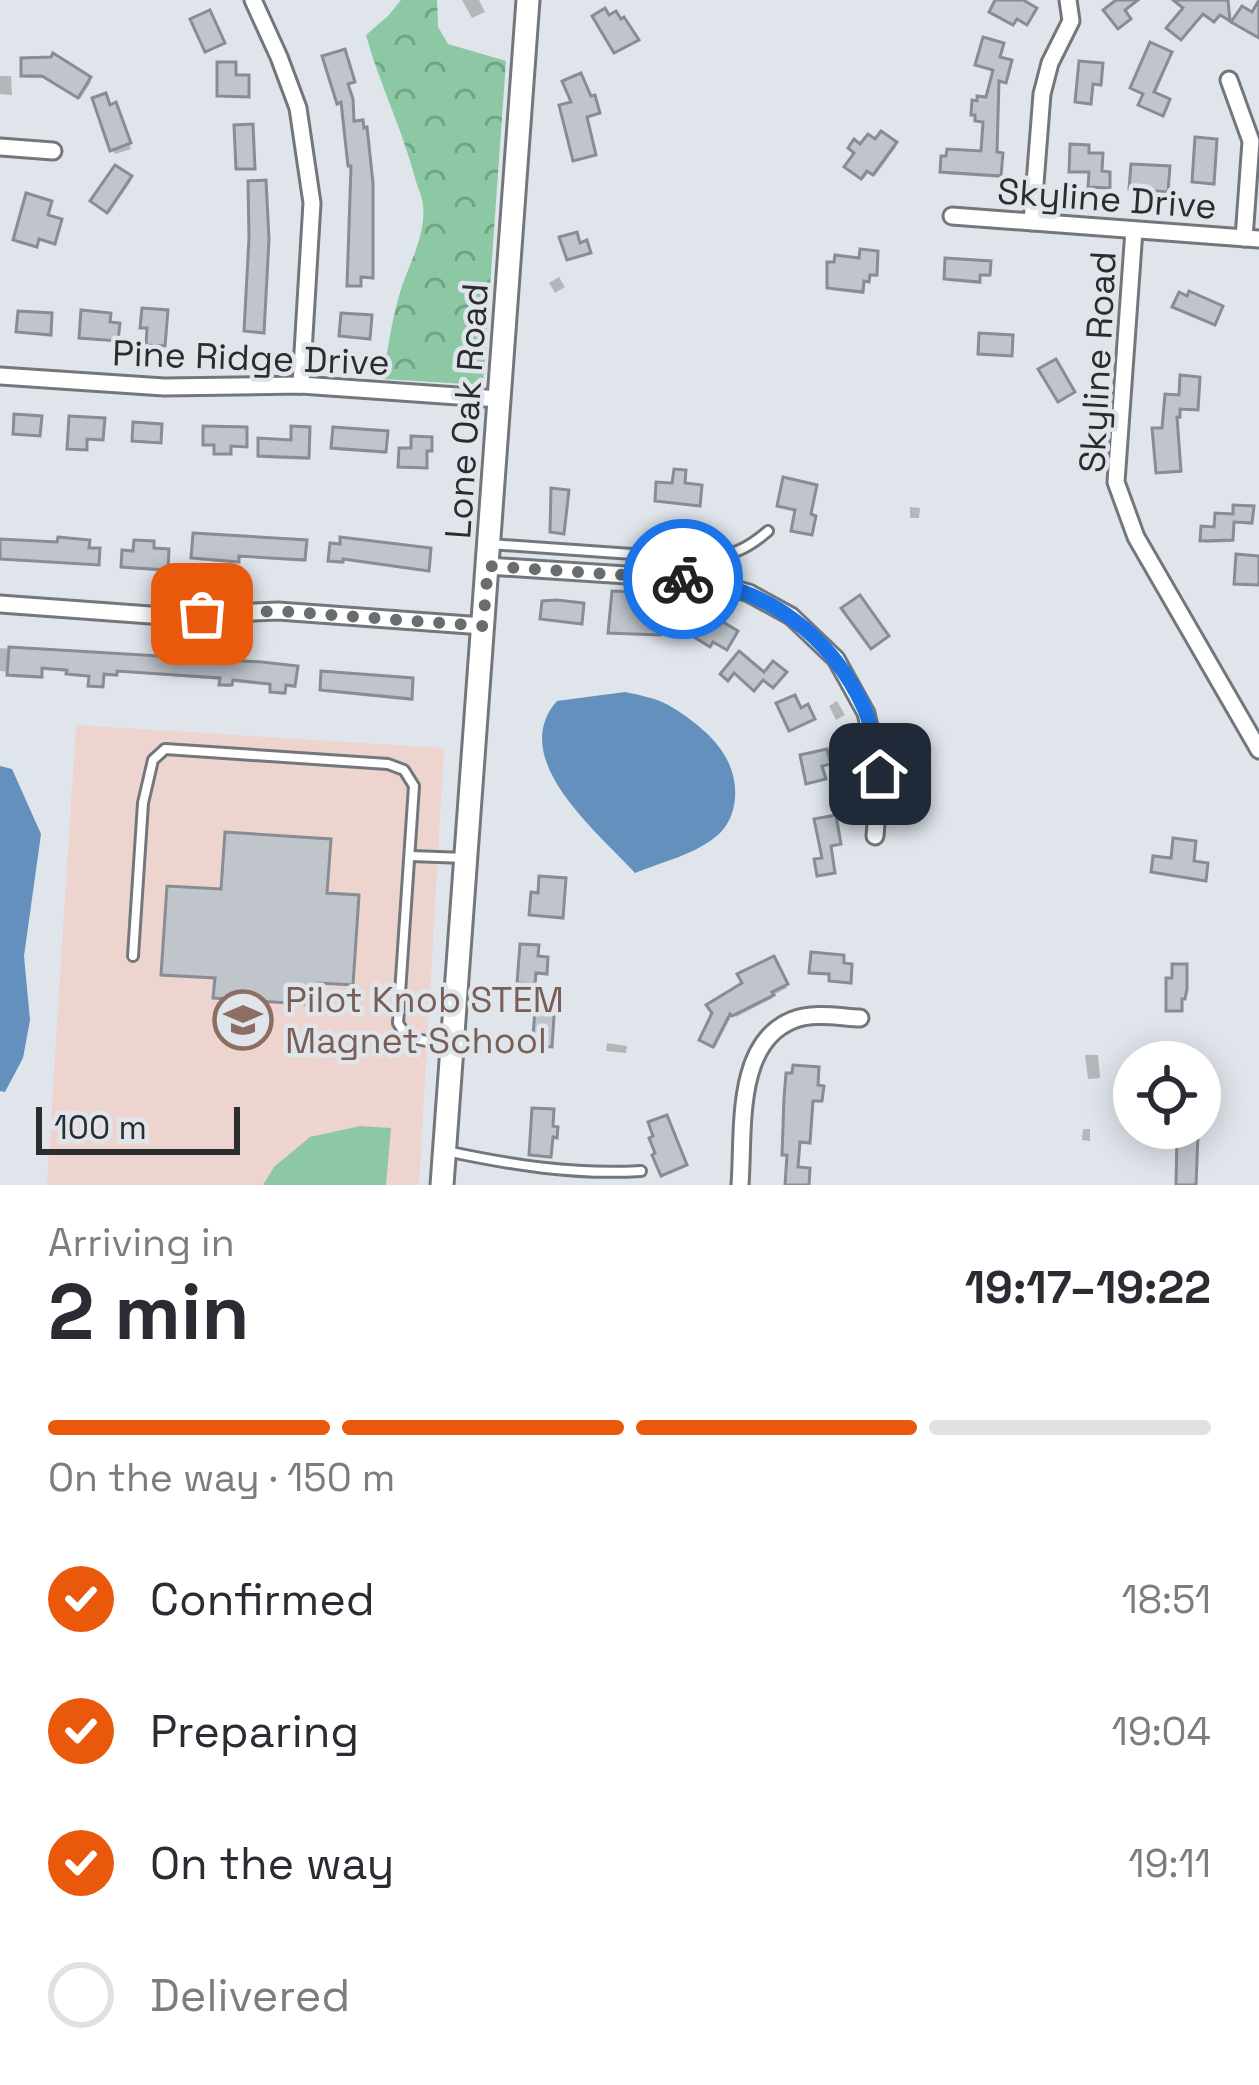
<!DOCTYPE html>
<html lang="en">
<head>
<meta charset="utf-8">
<style>
	body { margin:0; font-family:"Space Grotesk",sans-serif; background:#f7f7f7; color:#2b2b33; height:100vh; display:flex; flex-direction:column; font-size:45px; white-space:nowrap }
	* { box-sizing:border-box; margin:0 }
	p { font-size:39px; color:#7c7c81 }
	.icon { flex:none; width:66px; height:66px; fill:none; stroke:currentColor; stroke-width:2; stroke-linecap:round; stroke-linejoin:round }
	.map { position:relative; height:1185px; overflow:hidden }
	.details { display:flex; flex-direction:column; background:#fff; flex:1 }
	.details>* { flex:none }
	.fabs { position:absolute; left:1113px; top:1041px; display:grid; gap:24px }
	.fabs a { display:grid; place-items:center; width:108px; height:108px; border-radius:50%; background:#fff; box-shadow:0 6px 30px #0003; font-size:60px }
	.scale { position:absolute; left:36px; bottom:30px; width:204px; box-sizing:border-box; padding-left:12px; border:6px solid #2a2c2e; border-top:0; font-size:33px; line-height:42px; white-space:nowrap; color:#2a2c2e; -webkit-text-stroke:9px #dfe5eb; paint-order:stroke }
	.pin { position:absolute; display:grid; place-items:center; width:102px; height:102px; color:#fff; margin:-51px; border-radius:24px; box-shadow:0 6px 18px #0006 }
	.courier { position:absolute; display:grid; place-items:center; width:120px; height:120px; margin:-60px; border:9px solid #1a73e8; border-radius:50%; background:#fff; color:#222; box-shadow:0 3px 15px #0007 }
	.head em { font-style:normal; font-weight:700 }
	.head div { display:flex; flex-direction:column-reverse }
	.head { display:flex; align-items:center; justify-content:space-between; height:204px; padding:0 48px }
	h1 { font-size:78px; font-weight:700; line-height:90px }
	.bar { display:grid; grid-template-columns:repeat(4,1fr); gap:18px 12px; align-content:center; height:144px; padding:0 48px }
	.bar i { height:15px; border-radius:9px; background:#e1e1e2 }
	.bar .current { background:#ea580c }
	.bar p { grid-column:span 4 }
	ol { padding:0 48px; list-style:none }
	li { display:flex; align-items:center; gap:36px; height:132px }
	li p { margin-inline-start:auto }
	li .icon { padding:12px; border-radius:50%; background:#ea580c; color:#fff; stroke-width:4 }
	li:last-child { color:#7c7c81 }
	li i { width:66px; height:66px; border:6px solid #e1e1e2; border-radius:50% }
	.map>svg:first-child { display:block }
</style>
</head>
<body>
<div class="map">
<svg width="1259" height="1185" viewBox="0 0 1259 1185">
	<defs>
		<pattern id="forest-crowns" width="20" height="18" patternUnits="userSpaceOnUse" patternTransform="scale(3)"><rect width="20" height="18" fill="#8bc8a3"/><path d="M2 6a3 3 0 1 1 6 0M12 15a3 3 0 1 1 6 0" fill="none" stroke="#72a385"/></pattern>
	</defs>
	<rect width="100%" height="100%" fill="#dfe5eb"/>
	<path fill="#eed4cf" d="M76,725L444,748L419,1185H47Z"/>
	<path fill="url(#forest-crowns)" d="M401,0H437L438,27L448,44L506,61L483,385L383,379C388,347 392,317 402,286C411,261 426,233 423,205C422,196 417,186 415,178C402,128 379,83 366,35L388,16Z"/>
	<path fill="#8bc8a3" d="M360,1126L391,1128L386,1185H263L274,1167L310,1137Z"/>
	<g fill="#6390bd">
		<path d="M625,692C640,695 656,698 670,706C689,717 714,736 725,756C739,779 740,814 719,834C697,854 662,862 635,873C599,833 506,759 557,701Z"/>
		<path d="M0,766L12,769L41,834L24,956L30,1020L23,1058L5,1092L0,1091Z"/>
	</g>
	<g fill="#0003">
		<path d="M462,0H479L485,12L472,18Z"/>
		<path d="M1002,45L1000,60L1012,66L1007,84L999,82L997,155L1003,158L1001,178L945,174L943,171L984,154L986,123H980L974,114L989,100L996,72L979,65Z"/>
		<path d="M1170,54L1171,57L1155,95L1170,104L1164,117L1143,107L1146,96L1133,88Z"/>
		<path d="M52,60L89,79L91,82L80,99L46,78H26L24,75Z"/>
		<path d="M0,76H11L12,95L0,94Z"/>
		<path d="M109,108L118,111L131,149L115,154L112,149Z"/>
		<path d="M895,144L896,147L875,176L869,171L863,180L849,169L861,148Z"/>
		<path d="M130,178L131,181L109,214L95,204Z"/>
		<path d="M877,254V277L870,276L869,283H864L863,294L831,290L828,282Z"/>
		<path d="M989,264L990,277L980,276V284L948,281L947,279Z"/>
		<path d="M559,277L565,287L555,293L549,283Z"/>
		<path d="M1198,379V411L1180,410V419H1177L1181,473L1160,474L1165,430L1182,398Z"/>
		<path d="M308,430L309,460L262,458L261,455L293,443Z"/>
		<path d="M387,436L386,454L336,450L335,447Z"/>
		<path d="M910,507L920,508L919,518H910Z"/>
		<path d="M1252,509L1253,525L1234,523L1233,542L1205,543L1203,540L1216,530Z"/>
		<path d="M305,543V562L239,557V563L196,560L194,558Z"/>
		<path d="M154,551L167,552L168,572L126,569L124,566Z"/>
		<path d="M429,551V572L344,560L343,564L333,563L331,560Z"/>
		<path d="M0,648L296,669L298,671L296,688L286,687L285,695L274,694L273,686L233,682L232,687H224L222,680L117,672V677L104,676L103,688H93L92,678L71,676L69,672L42,670V679L12,677L10,672L0,671Z"/>
		<path d="M411,681L412,701L324,692L323,690Z"/>
		<path d="M837,701L845,715L836,720L829,706Z"/>
		<path d="M773,960L787,988L771,996L773,998L736,1017L733,1013L715,1048L704,1043L746,984Z"/>
		<path d="M607,1043L627,1046L626,1053L606,1051Z"/>
		<path d="M1185,1048L1191,1062H1176L1172,1054Z"/>
		<path d="M1085,1055H1098L1100,1078L1088,1079Z"/>
		<path d="M1083,1129H1090V1141L1082,1140Z"/>
	</g>
	<g fill="#bfc5cb" stroke="#878d92" stroke-width="3">
		<path d="M995,0H1023L1037,8L1027,25L1017,19L1013,25L989,12Z"/>
		<path d="M1116,0H1138L1125,10L1131,19L1118,29L1103,10Z"/>
		<path d="M1173,0H1228L1230,21L1220,15L1214,22L1203,14L1181,40L1166,28L1183,8Z"/>
		<path d="M1259,0V38L1231,22L1242,6L1252,12Z"/>
		<path d="M605,8L609,15L616,11L621,19L624,17L639,40L614,53L592,16Z"/>
		<path d="M210,10L225,43L205,52L190,19Z"/>
		<path d="M983,37L1004,43L1000,57L1012,60L1006,83L999,81L997,152L1003,153L1001,176L940,172L941,156H946L947,149L981,151L983,122L975,121V115H971L972,100L977,101V96L986,97L993,70L975,65Z"/>
		<path d="M1150,42L1172,52L1154,92L1170,99L1163,116L1138,105L1143,94L1130,88Z"/>
		<path d="M345,49L355,82L348,84L353,99L354,121L363,120L364,128L367,127L373,183V278L361,277V286H347L351,166H348L341,102L337,104L322,56Z"/>
		<path d="M53,53L91,77L78,98L42,76H21V58L51,57Z"/>
		<path d="M1079,61L1103,63L1101,85L1093,84L1091,104L1075,102Z"/>
		<path d="M217,62H236V75H249V97L217,96Z"/>
		<path d="M581,73L591,96L595,95L600,113L587,117L596,155L573,161L559,105L571,102L562,81Z"/>
		<path d="M106,93L110,105L116,102L131,143L110,151L92,98Z"/>
		<path d="M253,124L255,169H236L234,125Z"/>
		<path d="M881,131L897,142L873,175L867,171L861,179L844,167L854,153L848,148L854,139L860,144L868,134L875,139Z"/>
		<path d="M1195,137L1217,139L1214,184L1192,182Z"/>
		<path d="M1070,144L1089,145V153H1103L1102,171L1110,172V188L1088,187L1089,172H1069Z"/>
		<path d="M1131,164L1170,166L1168,192L1129,189Z"/>
		<path d="M115,165L132,176L107,213L90,201Z"/>
		<path d="M266,180L269,239L264,333L244,331L249,238L248,181Z"/>
		<path d="M26,193L52,201L48,215L62,219L55,244L39,239L37,247L13,240Z"/>
		<path d="M577,232L580,243L587,240L591,253L567,260L559,237Z"/>
		<path d="M860,249L878,251L877,275H870L869,282L864,281L863,292L827,288V262H834L835,255L859,258Z"/>
		<path d="M945,258L991,261L990,275H980V282L944,279Z"/>
		<path d="M1189,291L1223,306L1215,325L1172,307L1179,292L1187,296Z"/>
		<path d="M142,308L168,310L165,346L146,345L147,328H140Z"/>
		<path d="M81,310L111,313L110,322L120,323L118,341L79,338Z"/>
		<path d="M18,311L52,313L51,335L16,332Z"/>
		<path d="M341,313L372,315L370,339L339,336Z"/>
		<path d="M979,333L1013,335L1012,356L978,354Z"/>
		<path d="M1056,359L1075,392L1058,402L1038,369Z"/>
		<path d="M1180,375L1200,377L1198,410L1180,409V417H1177L1181,471L1156,473L1152,428H1162L1165,394L1179,395Z"/>
		<path d="M14,414L42,416L40,436L13,434Z"/>
		<path d="M69,416L105,418L103,440L87,439V450L67,449Z"/>
		<path d="M133,422L162,424L161,443L132,441Z"/>
		<path d="M203,426L247,427V447L231,446V454H214V445H203Z"/>
		<path d="M291,426L310,427L309,458L258,456V438L291,440Z"/>
		<path d="M333,427L388,431L386,452L331,448Z"/>
		<path d="M411,436L432,437V451H427V468L398,467L399,448H411Z"/>
		<path d="M674,469L686,470L685,483L702,485L700,506L655,501L656,482L672,483Z"/>
		<path d="M783,477L817,485L811,514L816,516L812,535L791,531L795,510L777,506Z"/>
		<path d="M551,488L569,490L564,534L550,532Z"/>
		<path d="M1233,505L1254,506L1252,523L1234,522L1233,540L1200,541L1201,526L1214,527L1215,513L1233,514Z"/>
		<path d="M193,533L307,540L305,560L239,556V562L191,558Z"/>
		<path d="M58,537L90,540L89,548H100L99,565L0,559V539L57,542Z"/>
		<path d="M340,537L431,548L429,571L343,559V562L328,561L330,543L340,544Z"/>
		<path d="M134,540L154,541V548L169,549L168,570L121,567L122,550L133,551Z"/>
		<path d="M1236,554L1259,556V585L1234,584Z"/>
		<path d="M612,591L636,592L635,608L661,609L660,635L608,633Z"/>
		<path d="M860,595L889,636L871,649L841,608Z"/>
		<path d="M557,600L584,603L582,624L540,619L542,601Z"/>
		<path d="M688,612L706,623L710,614L738,631L727,650L713,642L710,647L678,627Z"/>
		<path d="M9,647L262,662L298,666L295,686L286,685L285,693L270,692V684L233,680L232,685H219L220,678L117,671V675L104,674L103,687L88,686L89,676L66,674L67,670L42,668V677L7,675Z"/>
		<path d="M739,651L764,672L773,661L787,672L773,688L763,680L754,691L734,673L728,681L720,674Z"/>
		<path d="M321,671L413,678L412,699L320,690Z"/>
		<path d="M795,695L801,708L808,704L815,719L789,731L776,703Z"/>
		<path d="M827,749L831,764L822,766L826,779L806,784L800,755Z"/>
		<path d="M836,815L841,844L831,846L835,873L817,876L814,859L822,858L814,819Z"/>
		<path d="M225,832L331,839L327,893L359,895L353,985L319,983L318,1005L213,998L215,978L161,975L167,886L221,889Z"/>
		<path d="M1173,838L1196,841L1194,861L1208,863L1206,881L1151,872L1153,856L1171,858Z"/>
		<path d="M539,876L566,878L563,918L529,915L531,892L538,893Z"/>
		<path d="M520,944L539,945L538,956L548,957L547,974L536,973L535,984L517,983Z"/>
		<path d="M811,952L844,955V963L852,964L851,983L829,981V974L809,973Z"/>
		<path d="M774,956L788,984L772,992L774,995L732,1016L730,1014L713,1047L699,1040L712,1013L706,1005L742,983L737,974Z"/>
		<path d="M1172,964H1187V989L1185,999H1182V1011H1166V978H1172Z"/>
		<path d="M536,999L555,1001L552,1047L532,1046Z"/>
		<path d="M793,1065L819,1067L818,1085L824,1086L822,1101H813L810,1143L800,1142L798,1167L810,1168L809,1185H785L787,1155H782L784,1098L786,1073H792Z"/>
		<path d="M532,1108L554,1109L553,1126L558,1127L557,1138L553,1137L551,1157L529,1155Z"/>
		<path d="M667,1115L687,1165L661,1176L652,1155L655,1153L649,1138L653,1136L648,1122Z"/>
		<path d="M1177,1134L1198,1135L1196,1185H1176Z"/>
	</g>
	<g fill="none" stroke-linecap="round" stroke-linejoin="round">
		<g stroke="#72777c" stroke-width="14">
			<g id="lane">
				<path d="M490,544L703,559C731,556 747,549 768,531"/>
				<path d="M411,856L465,858"/>
				<path d="M133,956L143,803L153,760L165,749L388,764L404,770L414,786L398,1023L407,1037L451,1046"/>
				<path d="M446,1151C512,1165 574,1175 641,1171"/>
			</g>
		</g>
		<g stroke="#72777c" stroke-width="21">
			<g id="street">
				<path d="M253,0L279,57L298,108L312,203L301,385"/>
				<path d="M1229,80L1251,141L1244,238"/>
				<path d="M0,147L53,151"/>
				<path d="M952,216L1259,239"/>
				<path d="M1032,222L1042,94L1050,63L1071,21L1068,0"/>
				<path d="M1134,230L1116,482L1136,537L1259,750"/>
				<path d="M0,376L164,387L301,385L500,399"/>
				<path d="M488,566L703,580L749,593L791,616L836,659L866,713L880,774L875,836"/>
				<path d="M0,604L164,616L278,611L483,626"/>
				<path d="M740,1185C744,1133 734,1043 793,1020C813,1012 839,1017 860,1018"/>
			</g>
		</g>
		<g stroke="#72777c" stroke-width="27">
			<path id="secondary" d="M442,1185L528,0"/>
		</g>
		<use href="#lane" stroke="#fff" stroke-width="8"/>
		<use href="#street" stroke="#fff" stroke-width="15"/>
		<use href="#secondary" stroke="#fff" stroke-width="21"/>
	</g>
	<g fill="none" stroke-linecap="round" stroke-linejoin="round">
		<path stroke="#696d70" stroke-width="12" stroke-dasharray="0 21.6" d="M202,614L278,611L483,626L488,566L683,579"/>
		<path stroke="#1a73e8" stroke-width="15" d="M683,579C765,585 832,636 865,710C873,729 875,753 880,774"/>
	</g>
	<defs>
		<g id="school-ring" transform="scale(3)"><circle r="9.5" fill="#dfe5eb" stroke="#8d6e63" stroke-width="1.5"/><path d="M0-5L7-2L0 1L-7-2ZM-4 1L0 2.5L4 1V4Q0 6-4 4Z" fill="#8d6e63"/></g>
	</defs>
	<g fill-rule="evenodd">
		<use href="#school-ring" x="243" y="1020"/>
	</g>
	<g text-anchor="middle" stroke-width="9" stroke-linejoin="round" paint-order="stroke">
		<g font-size="36" fill="#2a2c2e" stroke="#dfe5eb">
			<text transform="translate(1107 198) rotate(4)" y="13">Skyline Drive</text>
			<text transform="translate(251 357) rotate(2)" y="13">Pine Ridge Drive</text>
			<text transform="translate(1097 362) rotate(-87)" y="13">Skyline Road</text>
			<text transform="translate(466 411) rotate(-86)" y="13">Lone Oak Road</text>
		</g>
		<g font-size="36" fill="#785e54" stroke="#dfe5eb" text-anchor="start">
			<text x="285" y="1012">Pilot Knob STEM<tspan x="285" dy="41">Magnet School</tspan></text>
		</g>
	</g>
</svg>
<div class="fabs">
<a><svg class="icon" aria-label="locate" viewBox="0 0 24 24"><circle cx="12" cy="12" r="6"/><path d="M12 2v4M12 18v4M2 12h4M18 12h4"/></svg></a>
</div>
<div class="scale">100 m</div>
<div class="pin" style="left:202px;top:614px;background:#ea580c"><svg class="icon" aria-label="bag" viewBox="0 0 24 24"><path d="M5 8h14l-1 12H6zM9 8a3 3 0 0 1 6 0"/></svg></div>
<div class="pin" style="left:880px;top:774px;background:#1f2937"><svg class="icon" aria-label="home" viewBox="0 0 24 24"><path d="M3 11l9-7 9 7M6 9v11h12V9"/></svg></div>
<div class="courier" style="left:683px;top:579px"><svg class="icon" aria-label="bike" viewBox="0 0 24 24"><circle cx="6" cy="16" r="4"/><circle cx="18" cy="16" r="4"/><path d="M6 16l4-8h5l3 8M10 8l3 8H6M13 5h3"/></svg></div>
</div>
<section class="details">
<div class="head"><div><h1>2 min</h1><p>Arriving in</p></div><em>19:17–19:22</em></div>
<div class="bar"><i class="current"></i><i class="current"></i><i class="current"></i><i></i><p>On the way · 150 m</p></div>
<ol>
<li><svg class="icon" aria-label="check" viewBox="0 0 24 24"><path d="M5 12l5 5 9-10"/></svg>Confirmed<p>18:51</p></li>
<li><svg class="icon" aria-label="check" viewBox="0 0 24 24"><path d="M5 12l5 5 9-10"/></svg>Preparing<p>19:04</p></li>
<li><svg class="icon" aria-label="check" viewBox="0 0 24 24"><path d="M5 12l5 5 9-10"/></svg>On the way<p>19:11</p></li>
<li><i></i>Delivered</li>
</ol>
</section>
</body>
</html>
